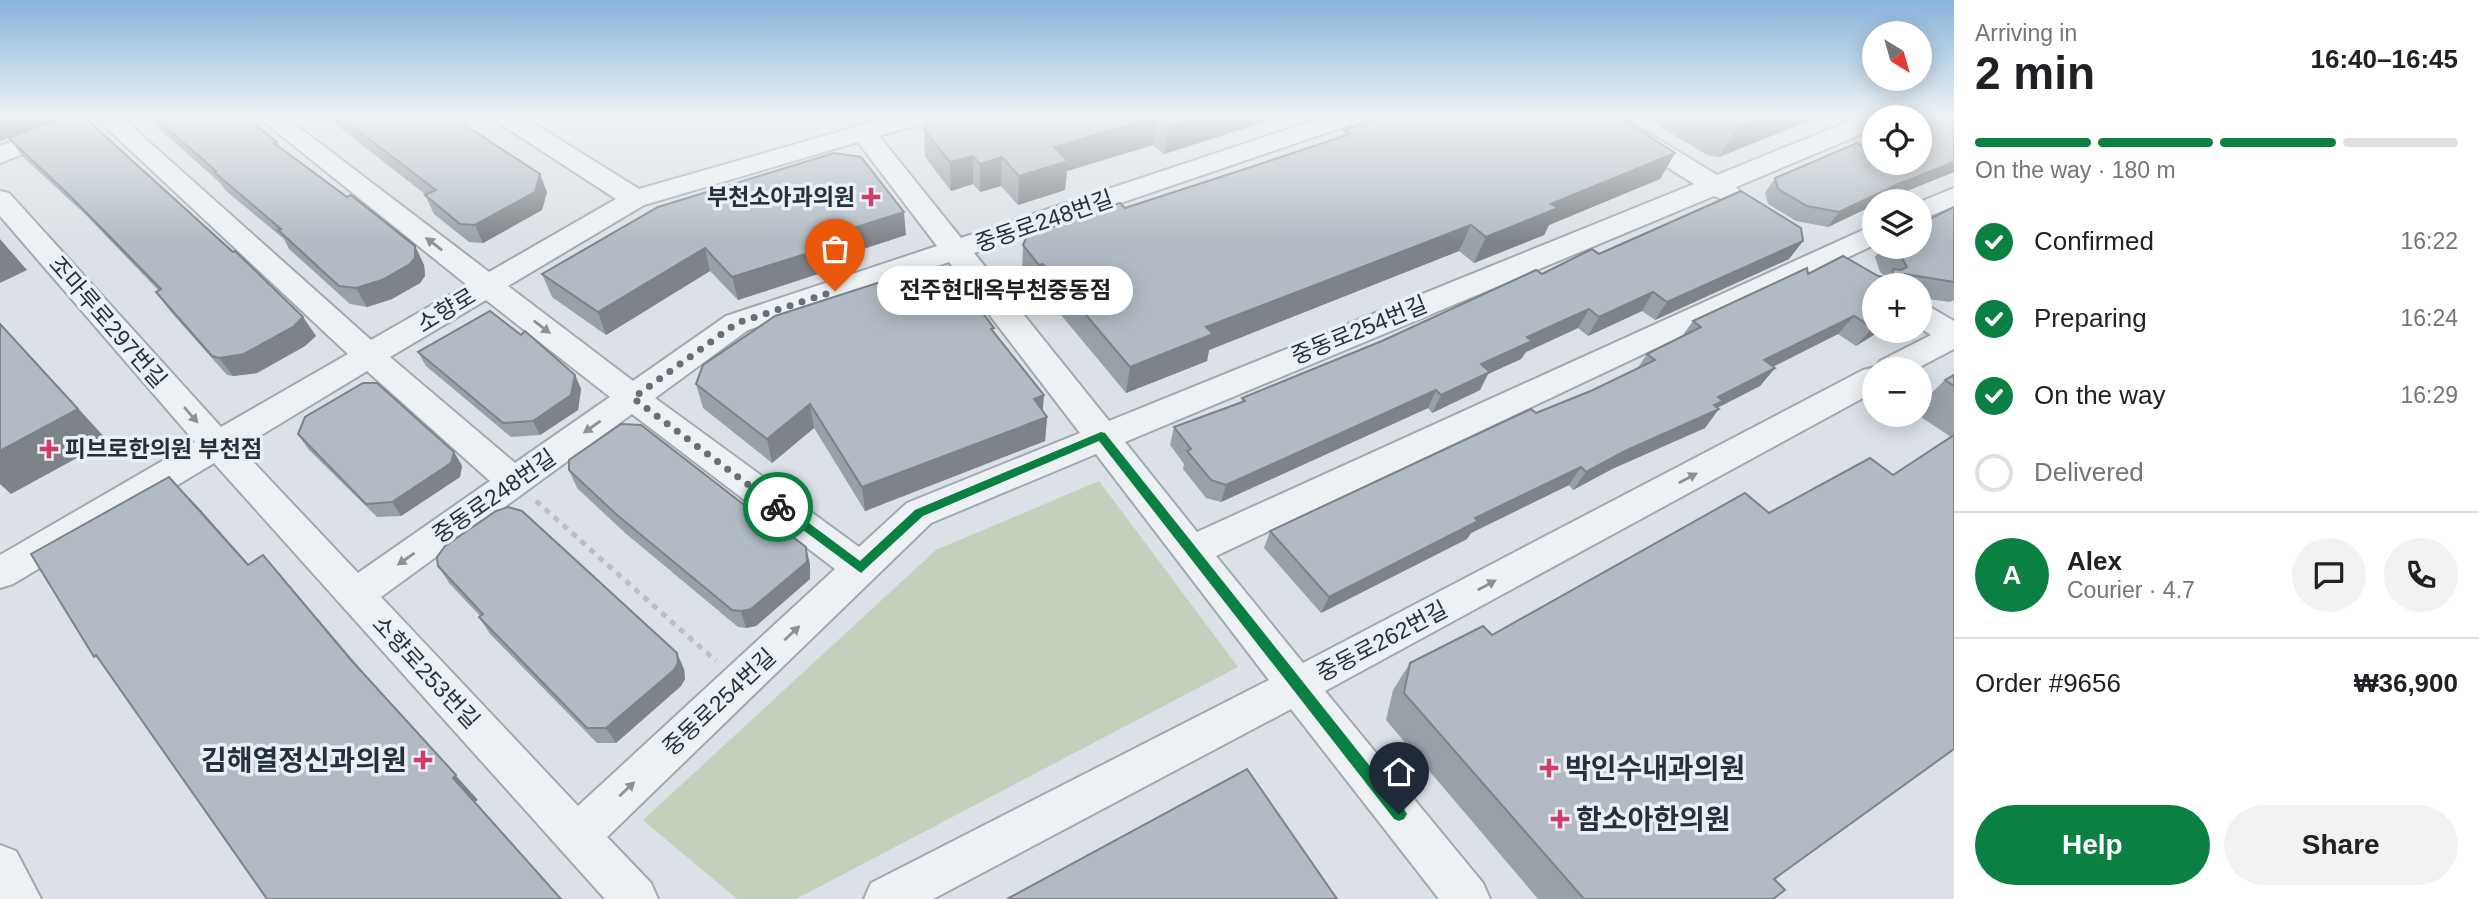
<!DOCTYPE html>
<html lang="en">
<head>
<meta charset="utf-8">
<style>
	body { margin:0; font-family:Helvetica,"Noto Sans KR",sans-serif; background:#f2f2f2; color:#202124; height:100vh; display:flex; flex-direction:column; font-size:26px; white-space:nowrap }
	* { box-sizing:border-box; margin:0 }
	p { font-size:23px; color:#757577 }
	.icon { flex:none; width:38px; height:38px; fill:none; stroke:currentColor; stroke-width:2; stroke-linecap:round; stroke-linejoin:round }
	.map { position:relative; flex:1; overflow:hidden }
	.panel { display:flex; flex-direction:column; background:#fff; width:525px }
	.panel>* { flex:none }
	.needle { width:46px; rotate:143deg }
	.fabs { position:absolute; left:1862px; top:21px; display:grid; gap:14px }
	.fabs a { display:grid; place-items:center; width:70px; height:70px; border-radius:50%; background:#fff; box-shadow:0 4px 18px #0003; font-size:35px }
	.pin { position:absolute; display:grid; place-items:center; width:60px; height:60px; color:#fff; margin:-72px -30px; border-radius:50% 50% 50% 0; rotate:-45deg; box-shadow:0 0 7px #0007 }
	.pin .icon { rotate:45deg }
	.courier { position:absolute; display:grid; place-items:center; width:70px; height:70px; margin:-35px; border:5px solid #0b8043; border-radius:50%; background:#fff; color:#222; box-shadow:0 2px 9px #0007 }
	.bubble { position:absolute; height:49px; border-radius:24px; background:#fff; box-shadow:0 4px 18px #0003; font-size:23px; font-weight:700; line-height:49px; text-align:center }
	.headline em { font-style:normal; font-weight:700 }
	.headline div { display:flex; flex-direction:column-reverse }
	.headline { display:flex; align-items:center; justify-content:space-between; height:119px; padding:0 21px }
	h1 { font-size:46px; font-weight:700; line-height:52px }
	.bar { display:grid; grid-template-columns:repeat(4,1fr); gap:10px 7px; align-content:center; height:84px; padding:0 21px }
	.bar i { height:9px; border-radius:5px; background:#e0e0e0 }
	.bar .current { background:#0b8043 }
	.bar p { grid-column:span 4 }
	.line { display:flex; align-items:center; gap:18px; padding:0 21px; border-top:2px solid #e0e0e0 }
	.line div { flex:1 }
	.round { display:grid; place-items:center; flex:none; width:74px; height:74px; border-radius:37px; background:#f2f2f2 }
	ol { padding:0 21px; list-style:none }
	li { display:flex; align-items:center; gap:21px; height:77px }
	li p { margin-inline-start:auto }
	li .icon { padding:7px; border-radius:50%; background:#0b8043; color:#fff; stroke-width:4 }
	li:last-child { color:#757577 }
	li i { width:38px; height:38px; border:4px solid #e0e0e0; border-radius:50% }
	.cta { display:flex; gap:14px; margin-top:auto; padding:14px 21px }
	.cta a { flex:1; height:80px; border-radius:42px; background:#0b8043; color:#fff; font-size:28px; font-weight:700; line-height:80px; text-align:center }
	.cta a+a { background:#f2f2f2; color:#202124 }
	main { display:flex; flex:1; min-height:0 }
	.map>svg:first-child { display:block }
</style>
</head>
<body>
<main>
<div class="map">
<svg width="1954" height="899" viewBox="0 0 1954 899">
	<rect width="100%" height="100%" fill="#dbe1e6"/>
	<path fill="#c4d0bc" d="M1099,481L1238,667L796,899H737L643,820L936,550Z"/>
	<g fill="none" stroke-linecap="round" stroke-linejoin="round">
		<g stroke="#a1a9b0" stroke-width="4">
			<g id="minor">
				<path d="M94,116H120L371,340L467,285L257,116H284L489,272L616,199L496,121L493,116H522L639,189L894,116H933L930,121L879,136L961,238L1328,116H1364L1361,121L974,253L1109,421L1694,184L1594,121L1591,116H1620L1717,175L1862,116H1884L1874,117V129L1736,187L1742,194L1738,200L1729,202L1714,196L1125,442L1197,532L1874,225V245L1216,556L1303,663L1863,370L1876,367L1880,361L1931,335L1920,328V304L1930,307L1954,321V349L1916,369H1874V392L1325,691L1483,883L1490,899H1439L1291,709L933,899H864L871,883L1269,680L1096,454L931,523L607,837L651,883L658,899H605L214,463L13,584L0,588V555L195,442L0,216V191L9,193L221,427L348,354ZM858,142L937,246L726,316L633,381L508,286L644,205ZM949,262L1080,433L907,503L859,547L655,398L748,330ZM486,300L610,397L515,463L390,357ZM367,371L490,481L358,573L240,448ZM632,414L835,569L578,806L381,597Z"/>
				<path d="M58,125L67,127L70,132L67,137L0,163V146Z"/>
				<path d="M1954,188V206L1920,220V202Z"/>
				<path d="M0,845L16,851L41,899H0Z"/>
			</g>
		</g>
		<path stroke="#babfc4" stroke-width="5" stroke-dasharray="6 6" stroke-linecap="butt" d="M536,501L716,661"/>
		<use href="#minor" fill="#eef1f4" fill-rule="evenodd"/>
	</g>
	<g fill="#99a1a8">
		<path d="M0,116L303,317L316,336L305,346L257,373L233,376L227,375L170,311L156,292L159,291L86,215L23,157L9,138L0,141Z"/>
		<path d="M145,116H244L277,142L280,148L415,246L424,265L425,276L420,283L392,299L367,307L350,304L289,249L284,239L226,191L220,183Z"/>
		<path d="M325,116H451L547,192L542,210L483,243L469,242L434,214L425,195H426Z"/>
		<path d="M935,116H1283L1164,154L1153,145L1067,171L1065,190L1018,205L1001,186L980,192L973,184L951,191L925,157L924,129Z"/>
		<path d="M1643,116H1821L1719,157L1707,155Z"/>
		<path d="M1344,130L1675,153L1660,179L1549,225L1544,235L1474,263L1459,251L1209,350L1207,361L1126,393L1041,291L1038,292L1022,272L1023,245L1046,229L1125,208L1342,137Z"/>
		<path d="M1862,146L1954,172L1882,201L1828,227L1796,221L1768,204L1765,193L1775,178Z"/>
		<path d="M658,207L906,235L820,263L821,273L738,300L710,271L606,335L552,297L542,274Z"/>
		<path d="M1954,207V300L1950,302L1920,298V285H1874V331H1880L1856,346L1838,334L1773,367L1775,368L1760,386L1717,408L1705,428L1612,469L1573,490L1569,485L1471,533L1467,539L1321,613L1264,548L1270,531L1593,390L1637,369L1647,354L1682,336L1693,321L1808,274L1878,276L1886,277L1880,272L1875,257L1883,247H1920Z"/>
		<path d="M1803,241L1789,259L1655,320L1642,311L1588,336L1578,328L1526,352L1521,359L1488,374L1480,390L1432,413L1428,408L1221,502L1206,498L1183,469L1184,464L1170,445L1174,427L1241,402L1242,398L1542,274L1599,254Z"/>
		<path d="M994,333L1047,417L1045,441L865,511L814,428L772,463L703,408L696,384Z"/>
		<path d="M418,352L575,375L581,389L578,410L540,435L511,437L426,366Z"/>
		<path d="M1954,375V749L1774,879L1773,899H1538L1386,720L1393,690L1410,663L1492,635L1769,513L1893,475L1951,437L1918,415H1920V404L1945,380Z"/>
		<path d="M298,434L454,452L462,466L460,477L401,516L377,517L308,449Z"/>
		<path d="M569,470L810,564V579L756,626L746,628L738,627L624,532L577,488Z"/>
		<path d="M438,566L684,669L685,679L681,686L616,743H597L490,634L479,617L480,616L449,583Z"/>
	</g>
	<g fill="#7d8388">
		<path d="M19,116H70L0,141V123Z"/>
		<path d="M1158,116L1153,145L1067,171L1065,190L1018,205L1019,176L1054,147Z"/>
		<path d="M1200,116H1283L1164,154L1169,126Z"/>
		<path d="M1765,116H1821L1719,157L1739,126Z"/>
		<path d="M1675,153L1660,179L1549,225L1544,235L1474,263L1486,237L1551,204Z"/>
		<path d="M973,156V184L951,191L950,162Z"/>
		<path d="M1002,157L1001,186L980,192V164Z"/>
		<path d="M1954,162V172L1882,201H1874V205L1828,227L1839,212L1896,185Z"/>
		<path d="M540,174L547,192L542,210L483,243L475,225Z"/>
		<path d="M904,212L906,235L820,263L821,273L738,300L732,277L812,241Z"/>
		<path d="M1471,225L1459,251L1209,350L1207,361L1126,393L1130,367L1206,327Z"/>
		<path d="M0,239L27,270L0,283Z"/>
		<path d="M1803,241L1789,259L1655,320L1667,302Z"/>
		<path d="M415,246L424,265L425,276L420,283L392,299L367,307L356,288Z"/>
		<path d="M705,248L710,271L606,335L598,312Z"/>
		<path d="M1043,264L1041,291L1038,292L1039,265Z"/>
		<path d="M1653,292L1642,311L1588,336L1599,317Z"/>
		<path d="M1589,309L1578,328L1526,352L1521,359L1488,374L1480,390L1432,413L1441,395L1481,364L1527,337Z"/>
		<path d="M1854,316L1838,334L1750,378L1764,360Z"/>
		<path d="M303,317L316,336L305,346L257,373L233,376L219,358Z"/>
		<path d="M0,323L108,441L11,494L0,484Z"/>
		<path d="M1874,326V331H1880L1856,346Z"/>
		<path d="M1775,368L1760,386L1717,408L1719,409L1705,428L1612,469L1573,490L1586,472L1718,397Z"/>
		<path d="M575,375L581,389L578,410L540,435L533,421Z"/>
		<path d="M1436,390L1428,408L1221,502L1226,485Z"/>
		<path d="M1044,395L1042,419L1047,417L1045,441L865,511L862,487Z"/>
		<path d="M810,404L814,428L772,463L767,439Z"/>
		<path d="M454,452L462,466L460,477L401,516L392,502Z"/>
		<path d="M1581,467L1569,485L1471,533L1467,539L1321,613L1329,597L1475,518Z"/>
		<path d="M169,477L198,507L275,594L248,565Z"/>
		<path d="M806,547L810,564V579L756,626L746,628L741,611Z"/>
		<path d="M263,555L289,585L376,687L478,800L475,802L562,899L453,778Z"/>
		<path d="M677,653L684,669L685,679L681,686L616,743L606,728Z"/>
	</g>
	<g fill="#b2bbc3" stroke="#7d8388" stroke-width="2">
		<path d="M0,116H19L0,123Z"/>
		<path d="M67,116H83L233,252L235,251L303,317L293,327L244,354L219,358L212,356L156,292L161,289L71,197L9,138Z"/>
		<path d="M153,116H244L277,142L274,143L347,197L351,195L415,246V258L410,264L382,280L356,288L339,286L278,230L281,229L214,172L216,171Z"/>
		<path d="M339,116H451L540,174L535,192L475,225L460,224L425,195L436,190Z"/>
		<path d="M935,116H1200L1169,126L1158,116L1054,147L1068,161L1019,176L1002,157L980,164L973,156L950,162L924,129L929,119Z"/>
		<path d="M1384,116H1619L1675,153L1551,204L1558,208L1486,237L1471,225L1206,327L1213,334L1130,367L1043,264L1039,265L1023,245L1029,231L1043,227L1046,229L1120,203L1125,208L1251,167L1350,134L1344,130Z"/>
		<path d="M1713,116H1765L1739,126L1726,124Z"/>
		<path d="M1932,116H1954V162L1896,185L1839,212L1807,206L1778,189L1775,178L1857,143L1862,146L1874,141V163H1920V121Z"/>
		<path d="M834,153L861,157L904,212L812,241L818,250L732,277L705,248L598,312L542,274L658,207Z"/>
		<path d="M1741,191L1801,228L1803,241L1667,302L1653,292L1599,317L1589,309L1527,337L1532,341L1481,364L1490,372L1441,395L1436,390L1226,485L1211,480L1187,451L1191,449L1174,427L1245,401L1242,398L1382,341L1536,270L1542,274L1592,249L1599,254Z"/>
		<path d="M1954,207V282L1905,274L1911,285H1874V326L1872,327L1854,316L1764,360L1775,368L1718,397L1723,401L1714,405L1719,409L1625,451L1586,472L1581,467L1475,518L1478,521L1329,597L1270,531L1531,409L1536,413L1593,390L1655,360L1647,354L1701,327L1693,321L1807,268L1808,274L1843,256L1878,276L1892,278L1893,269L1901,270L1907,267L1902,258L1896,254L1893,247H1920V224Z"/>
		<path d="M924,268L951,271L994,328L991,329L1044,395L1034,399L1047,417L862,487L810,404L767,439L696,384L703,365L775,316Z"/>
		<path d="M490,311L521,335L525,331L575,375L571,395L533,421L503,423L418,352Z"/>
		<path d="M0,324L78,409L0,451Z"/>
		<path d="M1954,375V386L1945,380Z"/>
		<path d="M363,383H377L454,452L451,463L392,502L366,504L298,434L305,417Z"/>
		<path d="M621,424L641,425L752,511L755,508L806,547L807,562L751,609L741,611L732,610L617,515L569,470V460Z"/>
		<path d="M1954,435V749L1774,879L1785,890L1773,899H1584L1404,693L1410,663L1483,626L1492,635L1745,493L1769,513L1870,458L1893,475Z"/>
		<path d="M169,477L248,565L263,555L351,660L456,775L453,778L561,899H267L96,655L94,657L31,554Z"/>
		<path d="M508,507L522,511L677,653L678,663L674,670L606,728H587L479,617L483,614L438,566L437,557L445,546L496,511Z"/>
		<path d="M1247,769L1337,899H1007Z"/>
	</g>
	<defs><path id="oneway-solid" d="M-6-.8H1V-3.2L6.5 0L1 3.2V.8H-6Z" transform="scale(1.75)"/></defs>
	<g fill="#8a9198">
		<use href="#oneway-solid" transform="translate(434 244) rotate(-142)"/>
		<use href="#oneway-solid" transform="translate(542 327) rotate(38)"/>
		<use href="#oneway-solid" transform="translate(191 415) rotate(49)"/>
		<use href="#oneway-solid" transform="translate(592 427) rotate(145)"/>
		<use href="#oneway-solid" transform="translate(1688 478) rotate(-28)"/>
		<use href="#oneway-solid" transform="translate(406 559) rotate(145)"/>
		<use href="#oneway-solid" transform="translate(1487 585) rotate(-28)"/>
		<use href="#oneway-solid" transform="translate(792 633) rotate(-43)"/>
		<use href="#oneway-solid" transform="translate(627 789) rotate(-43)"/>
	</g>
	<linearGradient id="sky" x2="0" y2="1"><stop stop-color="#87b4db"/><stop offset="0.48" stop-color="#eff2f4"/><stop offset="1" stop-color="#eff2f4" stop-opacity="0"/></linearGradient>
	<rect width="1954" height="242" fill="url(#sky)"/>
	<path fill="#0b8043" d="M1101,432L1105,433L1404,809L1407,814L1404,819L1399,821L1394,819L1099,441L923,516L861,573L772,507L778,502L782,503L860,561L915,510Z"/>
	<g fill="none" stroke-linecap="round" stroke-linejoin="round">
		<path stroke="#656f78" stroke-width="7" stroke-dasharray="0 12.6" d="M778,507L633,398L737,323L835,291"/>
	</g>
	<g fill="#cf3c6a" stroke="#eaf0f4" stroke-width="2.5">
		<path d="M867.5 186.5h7v7h7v7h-7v7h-7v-7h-7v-7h7z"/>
		<path d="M45.5 438.5h7v7h7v7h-7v7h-7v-7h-7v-7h7z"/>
		<path d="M419.5 749.5h7v7h7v7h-7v7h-7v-7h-7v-7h7z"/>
		<path d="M1545.5 757.5h7v7h7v7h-7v7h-7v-7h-7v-7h7z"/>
		<path d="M1556.5 808.5h7v7h7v7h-7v7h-7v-7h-7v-7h7z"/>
	</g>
	<g text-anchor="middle" stroke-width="7" stroke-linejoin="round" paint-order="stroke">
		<g font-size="23" font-weight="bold" fill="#25313c" stroke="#eaf0f4" text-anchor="end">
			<text x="855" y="205">부천소아과의원</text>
			<text x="65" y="457" text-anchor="start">피브로한의원 부천점</text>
		</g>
		<g font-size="23" fill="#25313c" stroke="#eaf0f4">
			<text transform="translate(1044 221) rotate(-19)" y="8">중동로248번길</text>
			<text transform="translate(446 310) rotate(-31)" y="8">소향로</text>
			<text transform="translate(108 322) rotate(49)" y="8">조마루로297번길</text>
			<text transform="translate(1359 330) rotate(-22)" y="8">중동로254번길</text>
			<text transform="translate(494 496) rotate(-35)" y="8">중동로248번길</text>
			<text transform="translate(1382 641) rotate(-28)" y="8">중동로262번길</text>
			<text transform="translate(426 672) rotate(47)" y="8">소향로253번길</text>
			<text transform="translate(719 702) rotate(-43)" y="8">중동로254번길</text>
		</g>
		<g font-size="28" font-weight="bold" fill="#25313c" stroke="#eaf0f4" text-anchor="start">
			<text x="407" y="770" text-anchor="end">김해열정신과의원</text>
			<text x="1565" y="778">박인수내과의원</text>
			<text x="1576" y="829">함소아한의원</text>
		</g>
	</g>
</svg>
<div class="fabs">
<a><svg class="needle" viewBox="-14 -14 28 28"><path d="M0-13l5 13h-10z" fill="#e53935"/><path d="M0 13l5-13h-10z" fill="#757577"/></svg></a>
<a><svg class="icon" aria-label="locate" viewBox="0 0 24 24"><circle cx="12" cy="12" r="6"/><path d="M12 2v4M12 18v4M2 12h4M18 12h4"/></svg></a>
<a><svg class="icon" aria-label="layers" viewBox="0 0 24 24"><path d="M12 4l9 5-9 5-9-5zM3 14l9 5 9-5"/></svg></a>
<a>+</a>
<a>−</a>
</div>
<div class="pin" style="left:835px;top:291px;background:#ea580c"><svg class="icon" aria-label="bag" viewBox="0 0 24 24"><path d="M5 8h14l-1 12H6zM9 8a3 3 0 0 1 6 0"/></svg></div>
<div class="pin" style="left:1399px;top:814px;background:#1f2937"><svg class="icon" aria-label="home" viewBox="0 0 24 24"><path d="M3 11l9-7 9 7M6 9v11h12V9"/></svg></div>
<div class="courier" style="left:778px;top:507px"><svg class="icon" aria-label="bike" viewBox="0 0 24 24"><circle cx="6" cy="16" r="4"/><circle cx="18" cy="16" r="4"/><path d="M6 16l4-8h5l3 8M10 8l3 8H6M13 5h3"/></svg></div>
<div class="bubble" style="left:877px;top:266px;width:256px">전주현대옥부천중동점</div>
</div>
<section class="panel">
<div class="headline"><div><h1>2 min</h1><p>Arriving in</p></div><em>16:40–16:45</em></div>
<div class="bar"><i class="current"></i><i class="current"></i><i class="current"></i><i></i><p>On the way · 180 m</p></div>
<ol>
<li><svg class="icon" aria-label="check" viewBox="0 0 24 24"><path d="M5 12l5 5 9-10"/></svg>Confirmed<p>16:22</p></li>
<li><svg class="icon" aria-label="check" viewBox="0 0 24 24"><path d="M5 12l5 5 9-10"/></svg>Preparing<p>16:24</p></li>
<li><svg class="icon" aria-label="check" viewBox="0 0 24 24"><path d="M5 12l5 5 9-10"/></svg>On the way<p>16:29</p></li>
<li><i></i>Delivered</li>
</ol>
<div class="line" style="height:126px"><b class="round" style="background:#0b8043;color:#fff">A</b><div><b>Alex</b><p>Courier · 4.7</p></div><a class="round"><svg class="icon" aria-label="chat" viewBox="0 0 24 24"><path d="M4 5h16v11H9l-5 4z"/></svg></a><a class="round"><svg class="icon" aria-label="phone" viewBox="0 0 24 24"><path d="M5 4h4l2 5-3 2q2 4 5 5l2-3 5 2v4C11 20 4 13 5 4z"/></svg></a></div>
<div class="line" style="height:91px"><div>Order #9656</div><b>₩36,900</b></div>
<div class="cta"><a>Help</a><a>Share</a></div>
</section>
</main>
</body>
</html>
